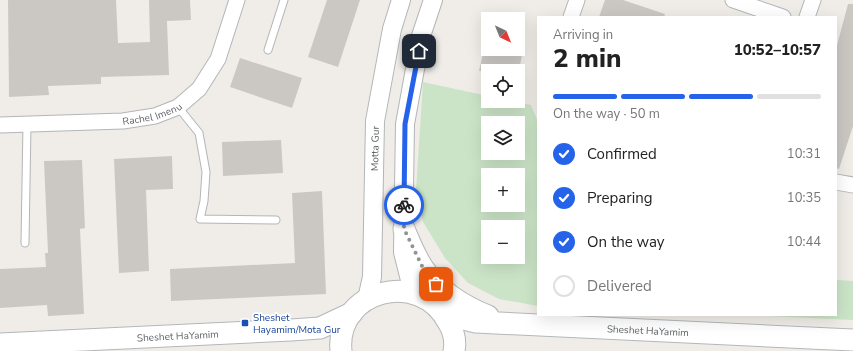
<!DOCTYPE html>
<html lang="en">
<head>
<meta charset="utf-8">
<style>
	body { margin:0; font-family:"Nunito Sans",sans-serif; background:#f6f6f6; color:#222; height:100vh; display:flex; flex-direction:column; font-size:15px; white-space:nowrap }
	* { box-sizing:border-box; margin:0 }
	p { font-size:13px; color:#767676 }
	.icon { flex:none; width:22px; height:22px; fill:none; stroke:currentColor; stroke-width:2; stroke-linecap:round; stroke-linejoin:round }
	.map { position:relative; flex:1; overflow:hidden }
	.side { position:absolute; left:537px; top:16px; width:300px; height:300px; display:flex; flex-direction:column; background:#fff; border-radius:0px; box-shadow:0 4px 16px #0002 }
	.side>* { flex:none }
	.needle { width:26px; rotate:137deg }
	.buttons { position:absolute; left:481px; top:12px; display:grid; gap:8px }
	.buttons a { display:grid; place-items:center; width:44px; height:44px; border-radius:0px; background:#fff; box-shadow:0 4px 16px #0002; font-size:20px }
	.pin { position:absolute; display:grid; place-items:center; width:34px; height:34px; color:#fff; margin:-17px; border-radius:8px; box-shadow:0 2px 6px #0006 }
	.courier { position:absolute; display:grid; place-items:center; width:40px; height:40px; margin:-20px; border:3px solid #2563eb; border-radius:50%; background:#fff; color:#222; box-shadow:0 1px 5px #0007 }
	.overview em { font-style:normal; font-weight:800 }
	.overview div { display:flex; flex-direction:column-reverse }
	.overview { display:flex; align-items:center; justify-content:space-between; height:68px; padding:0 16px }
	h1 { font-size:26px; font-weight:800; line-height:30px }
	.bar { display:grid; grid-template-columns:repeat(4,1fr); gap:6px 4px; align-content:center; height:48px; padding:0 16px }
	.bar i { height:5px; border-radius:3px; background:#e0e0e0 }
	.bar .current { background:#2563eb }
	.bar p { grid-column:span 4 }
	ol { padding:0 16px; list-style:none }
	li { display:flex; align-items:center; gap:12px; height:44px }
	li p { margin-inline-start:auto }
	li .icon { padding:4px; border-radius:50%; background:#2563eb; color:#fff; stroke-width:4 }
	li:last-child { color:#767676 }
	li i { width:22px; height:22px; border:2px solid #e0e0e0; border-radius:50% }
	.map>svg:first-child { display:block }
</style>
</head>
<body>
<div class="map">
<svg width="853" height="351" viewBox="0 0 853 351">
	<rect width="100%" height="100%" fill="#f0ede8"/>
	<g fill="#cbe4c7" fill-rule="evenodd">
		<path d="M423,82L488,96V101H513L531,105L538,122V306L499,299L468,283L445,258L423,222L416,190ZM488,123H518V153H488ZM488,175H518V205H488ZM488,227H518V257H488Z"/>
		<path d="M836,280L853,281V320L744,315H836Z"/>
	</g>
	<g fill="#cbc8c4">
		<path d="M8,0H116L118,43L150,42L149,0H190L191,20L167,21L169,75L101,77V84L48,86L49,95L9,97Z"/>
		<path d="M327,0H360L338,67L308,57Z"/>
		<path d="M605,0H623L665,14L664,17H599Z"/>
		<path d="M848,4H853V126L839,169L836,168V49Z"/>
		<path d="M484,49H523L519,71H479Z"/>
		<path d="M240,58L302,78L292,108L230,87Z"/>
		<path d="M281,140L283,173L223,176L222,142Z"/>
		<path d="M172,156L173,189L146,190L149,271L119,273L114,159Z"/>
		<path d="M82,160L85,228L80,229L84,314L48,316L47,305L0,308V269L46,267L45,253H48L44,161Z"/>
		<path d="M322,191L326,294L171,301L170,269L295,263L292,193Z"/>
	</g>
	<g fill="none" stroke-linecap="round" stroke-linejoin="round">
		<g stroke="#b3b5b8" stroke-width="9">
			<g id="service">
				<path d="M268,50L284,0"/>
				<path d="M178,107L199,133L206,172L204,201L200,219L276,220"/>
				<path d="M25,243L27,124"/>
			</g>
		</g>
		<g stroke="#b3b5b8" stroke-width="17">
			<g id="minor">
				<path d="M733,0L783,17"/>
				<path d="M571,17L577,0"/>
				<path d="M807,17L813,0"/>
				<path id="s1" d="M0,125L123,121L155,116L178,107L199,89L218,59L237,0"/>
				<path d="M836,182L853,185"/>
			</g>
		</g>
		<g stroke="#b3b5b8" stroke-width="20">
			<g id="tertiary">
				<path d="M421,295L410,280L403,252L405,124L421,36L433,0"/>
				<path id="s2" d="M367,299L372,277L375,121L392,29L401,0"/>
			</g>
		</g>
		<g stroke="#b4b7bb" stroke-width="23">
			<g id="secondary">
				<path d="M404,229C410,243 415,256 423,268C437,290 465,307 488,316"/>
				<path id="s3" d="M444,314L476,322L853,340"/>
				<path id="s4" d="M0,344L291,330L320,328L352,313"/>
				<path d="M341,351C335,290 420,268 448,322C453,330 456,341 454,351"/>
			</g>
		</g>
		<use href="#service" stroke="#fff" stroke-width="7"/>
		<use href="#minor" stroke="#fff" stroke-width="15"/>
		<use href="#tertiary" stroke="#fff" stroke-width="18"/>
		<use href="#secondary" stroke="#fff" stroke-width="21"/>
	</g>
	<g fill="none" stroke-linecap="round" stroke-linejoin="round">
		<path stroke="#929394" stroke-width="4" stroke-dasharray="0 7.2" d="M404,205V229L424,270L436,284"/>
		<path stroke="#2563eb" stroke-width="5" d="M404,205L405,124L419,51"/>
	</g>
	<rect fill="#1a4fb4" stroke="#fff" stroke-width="1.5" x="241" y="319" width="8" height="8" rx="2"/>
	<g text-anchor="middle" stroke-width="3.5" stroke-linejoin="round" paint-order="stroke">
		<g font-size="10" fill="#5f6366" stroke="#fff">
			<text dy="4" stroke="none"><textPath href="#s1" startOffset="153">Rachel Imenu</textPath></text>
			<text dy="4" stroke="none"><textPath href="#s2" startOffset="151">Motta Gur</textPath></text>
			<text dy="4" stroke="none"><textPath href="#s3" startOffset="205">Sheshet HaYamim</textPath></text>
			<text dy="4" stroke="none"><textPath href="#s4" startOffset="178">Sheshet HaYamim</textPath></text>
		</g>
		<g font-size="10" fill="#164399" stroke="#fff" text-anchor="start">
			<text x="253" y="321">Sheshet<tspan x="253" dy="12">Hayamim/Mota Gur</tspan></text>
		</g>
	</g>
</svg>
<div class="buttons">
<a><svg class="needle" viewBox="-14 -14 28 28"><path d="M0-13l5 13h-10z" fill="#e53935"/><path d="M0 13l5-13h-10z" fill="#767676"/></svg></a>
<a><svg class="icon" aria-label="locate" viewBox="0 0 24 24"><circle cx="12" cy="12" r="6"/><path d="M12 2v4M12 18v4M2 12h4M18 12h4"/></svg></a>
<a><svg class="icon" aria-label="layers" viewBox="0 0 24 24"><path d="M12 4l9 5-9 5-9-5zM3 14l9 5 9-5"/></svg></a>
<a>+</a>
<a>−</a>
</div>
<div class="pin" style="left:436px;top:284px;background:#ea580c"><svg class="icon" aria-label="bag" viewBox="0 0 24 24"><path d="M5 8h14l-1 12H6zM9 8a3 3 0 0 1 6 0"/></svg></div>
<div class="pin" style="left:419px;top:51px;background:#1f2937"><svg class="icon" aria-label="home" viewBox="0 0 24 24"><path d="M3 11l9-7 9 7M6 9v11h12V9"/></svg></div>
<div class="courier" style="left:404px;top:205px"><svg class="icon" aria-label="bike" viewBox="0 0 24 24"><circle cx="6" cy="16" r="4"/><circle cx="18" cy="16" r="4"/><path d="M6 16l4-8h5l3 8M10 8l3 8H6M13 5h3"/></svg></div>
<section class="side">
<div class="overview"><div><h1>2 min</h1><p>Arriving in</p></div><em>10:52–10:57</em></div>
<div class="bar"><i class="current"></i><i class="current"></i><i class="current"></i><i></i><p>On the way · 50 m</p></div>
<ol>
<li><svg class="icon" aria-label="check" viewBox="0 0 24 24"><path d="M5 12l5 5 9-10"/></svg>Confirmed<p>10:31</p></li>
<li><svg class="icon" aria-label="check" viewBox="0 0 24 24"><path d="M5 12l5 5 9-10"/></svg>Preparing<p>10:35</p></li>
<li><svg class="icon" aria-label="check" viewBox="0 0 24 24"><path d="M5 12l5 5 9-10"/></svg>On the way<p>10:44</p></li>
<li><i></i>Delivered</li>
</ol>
</section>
</div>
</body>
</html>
